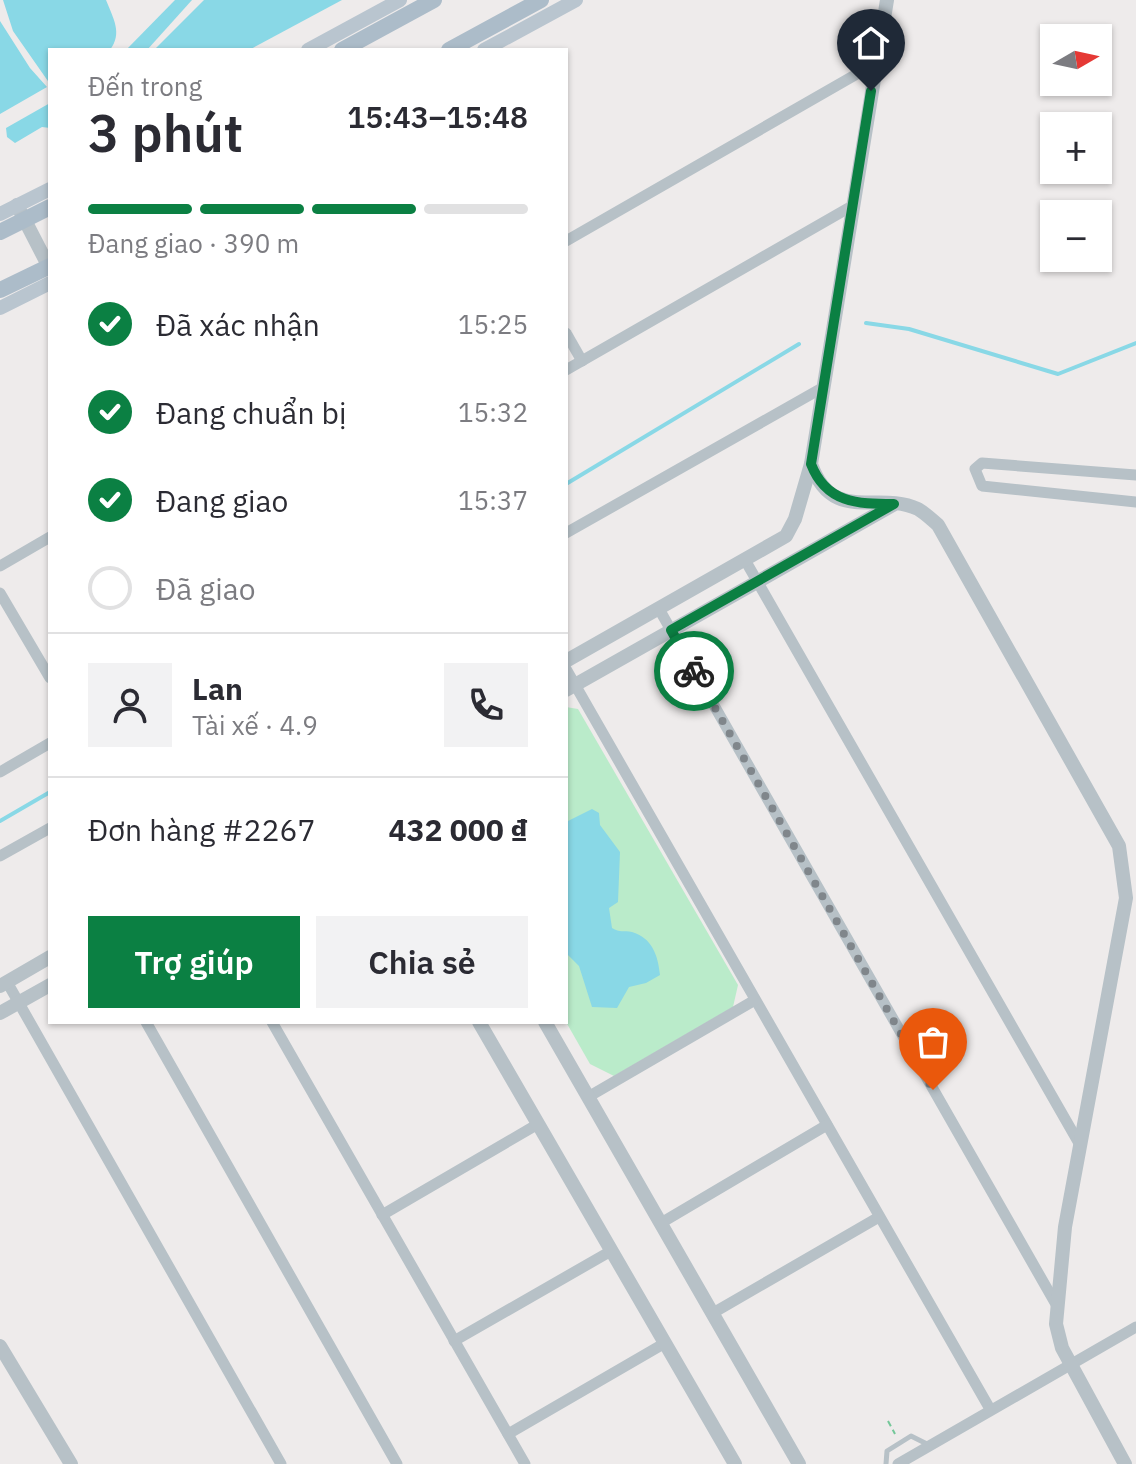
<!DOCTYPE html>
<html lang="vi">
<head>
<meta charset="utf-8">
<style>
	body { margin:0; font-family:"IBM Plex Sans",sans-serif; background:#f2f2f3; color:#2b2b33; height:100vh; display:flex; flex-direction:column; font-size:30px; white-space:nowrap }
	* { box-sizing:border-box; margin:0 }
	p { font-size:26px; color:#7c7c81 }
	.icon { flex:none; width:44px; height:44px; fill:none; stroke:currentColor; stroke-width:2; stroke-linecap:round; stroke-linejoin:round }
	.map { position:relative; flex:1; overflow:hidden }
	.panel { position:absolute; left:48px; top:48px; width:520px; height:976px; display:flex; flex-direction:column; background:#fff; border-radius:0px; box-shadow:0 2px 6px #0004 }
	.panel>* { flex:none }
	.needle { width:52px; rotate:81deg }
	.fabs { position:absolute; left:1040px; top:24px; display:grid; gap:16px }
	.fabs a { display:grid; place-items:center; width:72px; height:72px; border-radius:0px; background:#fff; box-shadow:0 2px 6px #0004; font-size:40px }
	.pin { position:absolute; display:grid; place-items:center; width:68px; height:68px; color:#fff; margin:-82px -34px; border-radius:50% 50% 50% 0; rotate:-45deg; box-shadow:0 0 8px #0007 }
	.pin .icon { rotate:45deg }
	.courier { position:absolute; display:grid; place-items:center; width:80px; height:80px; margin:-40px; border:6px solid #0b8043; border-radius:50%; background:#fff; color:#222; box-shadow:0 2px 10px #0007 }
	.headline em { font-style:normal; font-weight:600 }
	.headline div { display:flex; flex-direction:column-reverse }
	.headline { display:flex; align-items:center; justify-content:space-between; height:136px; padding:0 40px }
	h1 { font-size:52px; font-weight:600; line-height:60px }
	.bar { display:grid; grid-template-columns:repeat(4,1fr); gap:12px 8px; align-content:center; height:96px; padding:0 40px }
	.bar i { height:10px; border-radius:6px; background:#e1e1e2 }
	.bar .selected { background:#0b8043 }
	.bar p { grid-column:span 4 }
	.line { display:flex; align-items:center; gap:20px; padding:0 40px; border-top:2px solid #e1e1e2 }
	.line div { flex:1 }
	.round { display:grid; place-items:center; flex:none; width:84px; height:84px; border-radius:0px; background:#f2f2f3 }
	ol { padding:0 40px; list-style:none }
	li { display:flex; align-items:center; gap:24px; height:88px }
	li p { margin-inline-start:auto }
	li .icon { padding:8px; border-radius:50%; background:#0b8043; color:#fff; stroke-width:4 }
	li:last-child { color:#7c7c81 }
	li i { width:44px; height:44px; border:4px solid #e1e1e2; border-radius:50% }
	.cta { display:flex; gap:16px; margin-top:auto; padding:16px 40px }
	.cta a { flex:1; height:92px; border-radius:0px; background:#0b8043; color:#fff; font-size:32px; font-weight:600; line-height:92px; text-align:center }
	.cta a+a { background:#f2f2f3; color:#2b2b33 }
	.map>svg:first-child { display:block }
</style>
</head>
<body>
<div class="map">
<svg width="1136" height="1464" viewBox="0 0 1136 1464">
	<rect width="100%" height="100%" fill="#eeebeb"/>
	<path fill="#baebca" d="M566,707L578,709L738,985L733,1007L614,1076L590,1064L566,1022Z"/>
	<g fill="#89d8e6">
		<path d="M3,0H106C113,18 123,33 110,50H50V84L13,31Z"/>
		<path d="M175,0H192L147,50H126Z"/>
		<path d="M204,0H342L249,50H154Z"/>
		<path d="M0,21L30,68L47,87L0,114Z"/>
		<path d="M50,103V128L42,127L15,143L7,137L6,128Z"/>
		<path d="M592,809L599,813L600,825L620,852L618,902L609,908L612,928C620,933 624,930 632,932C652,938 658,955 660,975L646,983L629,987L617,1008L592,1007L579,966L566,953V822Z"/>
	</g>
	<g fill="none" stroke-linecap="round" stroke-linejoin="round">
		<g stroke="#89d8e6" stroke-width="4">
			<path d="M866,323L909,329L1058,374L1136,343"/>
			<path d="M566,484L799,344"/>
			<path d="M0,821L50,792"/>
		</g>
		<path stroke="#74c799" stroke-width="2" stroke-dasharray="6 4" stroke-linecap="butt" d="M888,1421L895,1434"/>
		<path stroke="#b7c1c7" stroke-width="5" d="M886,1464L887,1451L911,1436L929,1445"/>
		<g stroke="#b7c1c7" stroke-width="11">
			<path d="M566,241L876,63"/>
			<path d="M566,333L582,361"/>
			<path d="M566,370L852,206"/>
			<path d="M1136,475L982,463L975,469L982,486L1136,502"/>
			<path d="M566,533L822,388"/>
			<path d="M745,560L1080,1145"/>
			<path d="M0,566L50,537"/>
			<path d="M0,593L50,678"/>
			<path d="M659,609L1057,1306"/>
			<path d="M566,669L990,1409"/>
			<path d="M0,772L50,743"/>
			<path d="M0,856L50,828"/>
			<path d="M7,982L281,1464"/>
			<path d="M146,1022L397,1464"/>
			<path d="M272,1022L525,1464"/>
			<path d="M588,1097L755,1000"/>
			<path d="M382,1215L538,1124"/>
			<path d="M661,1223L827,1125"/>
			<path d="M713,1313L879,1217"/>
			<path d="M454,1341L611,1251"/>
			<path d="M508,1434L665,1343"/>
			<path d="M898,1464L1136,1327"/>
		</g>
		<g stroke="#b7c1c7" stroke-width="14">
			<path d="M887,0L811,464C833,525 877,490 918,509C925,513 932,520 938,525L1119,846L1126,898L1065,1227L1056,1324L1062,1348L1125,1464"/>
			<path d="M17,205L50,269"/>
			<path d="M566,661L786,536L795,519L811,464"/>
			<path d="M566,690L893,505"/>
			<path d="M0,986L50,957"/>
			<path d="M0,1013L50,985"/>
			<path d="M479,1022L735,1464"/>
			<path d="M545,1022L799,1464"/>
			<path d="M0,1346L71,1464"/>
		</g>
		<g stroke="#b9c5cf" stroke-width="14">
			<path d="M308,50L400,0"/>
			<path d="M484,50L576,0"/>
			<path d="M0,214L50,189"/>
			<path d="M0,308L50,283"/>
		</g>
		<g stroke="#acbcc9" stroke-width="16">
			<path d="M342,50L434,0"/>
			<path d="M449,50L541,0"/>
			<path d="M0,232L50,207"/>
			<path d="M0,290L50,266"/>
		</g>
	</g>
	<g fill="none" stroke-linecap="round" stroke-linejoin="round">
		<path stroke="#80868b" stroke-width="8" stroke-dasharray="0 14.4" d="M694,671L933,1090"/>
		<path stroke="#0b8043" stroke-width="10" d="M694,671L671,630L894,504C857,504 826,503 811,464L871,91"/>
	</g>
</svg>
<div class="fabs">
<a><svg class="needle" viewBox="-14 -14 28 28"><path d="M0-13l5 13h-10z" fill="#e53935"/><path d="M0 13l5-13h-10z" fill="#7c7c81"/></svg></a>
<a>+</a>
<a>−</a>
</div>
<div class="pin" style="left:933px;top:1090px;background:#ea580c"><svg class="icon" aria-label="bag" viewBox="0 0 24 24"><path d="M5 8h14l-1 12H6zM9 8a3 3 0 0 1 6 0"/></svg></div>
<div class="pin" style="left:871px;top:91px;background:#1f2937"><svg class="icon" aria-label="home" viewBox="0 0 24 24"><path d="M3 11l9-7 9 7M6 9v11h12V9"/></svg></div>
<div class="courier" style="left:694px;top:671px"><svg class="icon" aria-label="bike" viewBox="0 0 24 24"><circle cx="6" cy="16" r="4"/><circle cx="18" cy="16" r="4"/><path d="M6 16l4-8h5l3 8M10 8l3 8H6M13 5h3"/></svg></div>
<section class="panel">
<div class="headline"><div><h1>3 phút</h1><p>Đến trong</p></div><em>15:43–15:48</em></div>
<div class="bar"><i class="selected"></i><i class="selected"></i><i class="selected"></i><i></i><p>Đang giao · 390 m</p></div>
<ol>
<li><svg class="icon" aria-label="check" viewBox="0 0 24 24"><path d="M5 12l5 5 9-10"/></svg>Đã xác nhận<p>15:25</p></li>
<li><svg class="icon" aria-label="check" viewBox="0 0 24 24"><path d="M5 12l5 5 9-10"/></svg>Đang chuẩn bị<p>15:32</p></li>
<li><svg class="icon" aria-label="check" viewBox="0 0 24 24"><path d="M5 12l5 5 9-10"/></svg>Đang giao<p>15:37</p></li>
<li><i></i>Đã giao</li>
</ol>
<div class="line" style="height:144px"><a class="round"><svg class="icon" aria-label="person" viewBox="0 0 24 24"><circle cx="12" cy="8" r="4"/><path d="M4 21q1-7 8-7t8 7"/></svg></a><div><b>Lan</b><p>Tài xế · 4.9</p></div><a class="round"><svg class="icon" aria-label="phone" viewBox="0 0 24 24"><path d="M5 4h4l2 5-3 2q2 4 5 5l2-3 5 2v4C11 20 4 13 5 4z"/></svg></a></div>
<div class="line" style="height:104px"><div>Đơn hàng #2267</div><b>432 000 ₫</b></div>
<div class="cta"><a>Trợ giúp</a><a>Chia sẻ</a></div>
</section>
</div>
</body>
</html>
